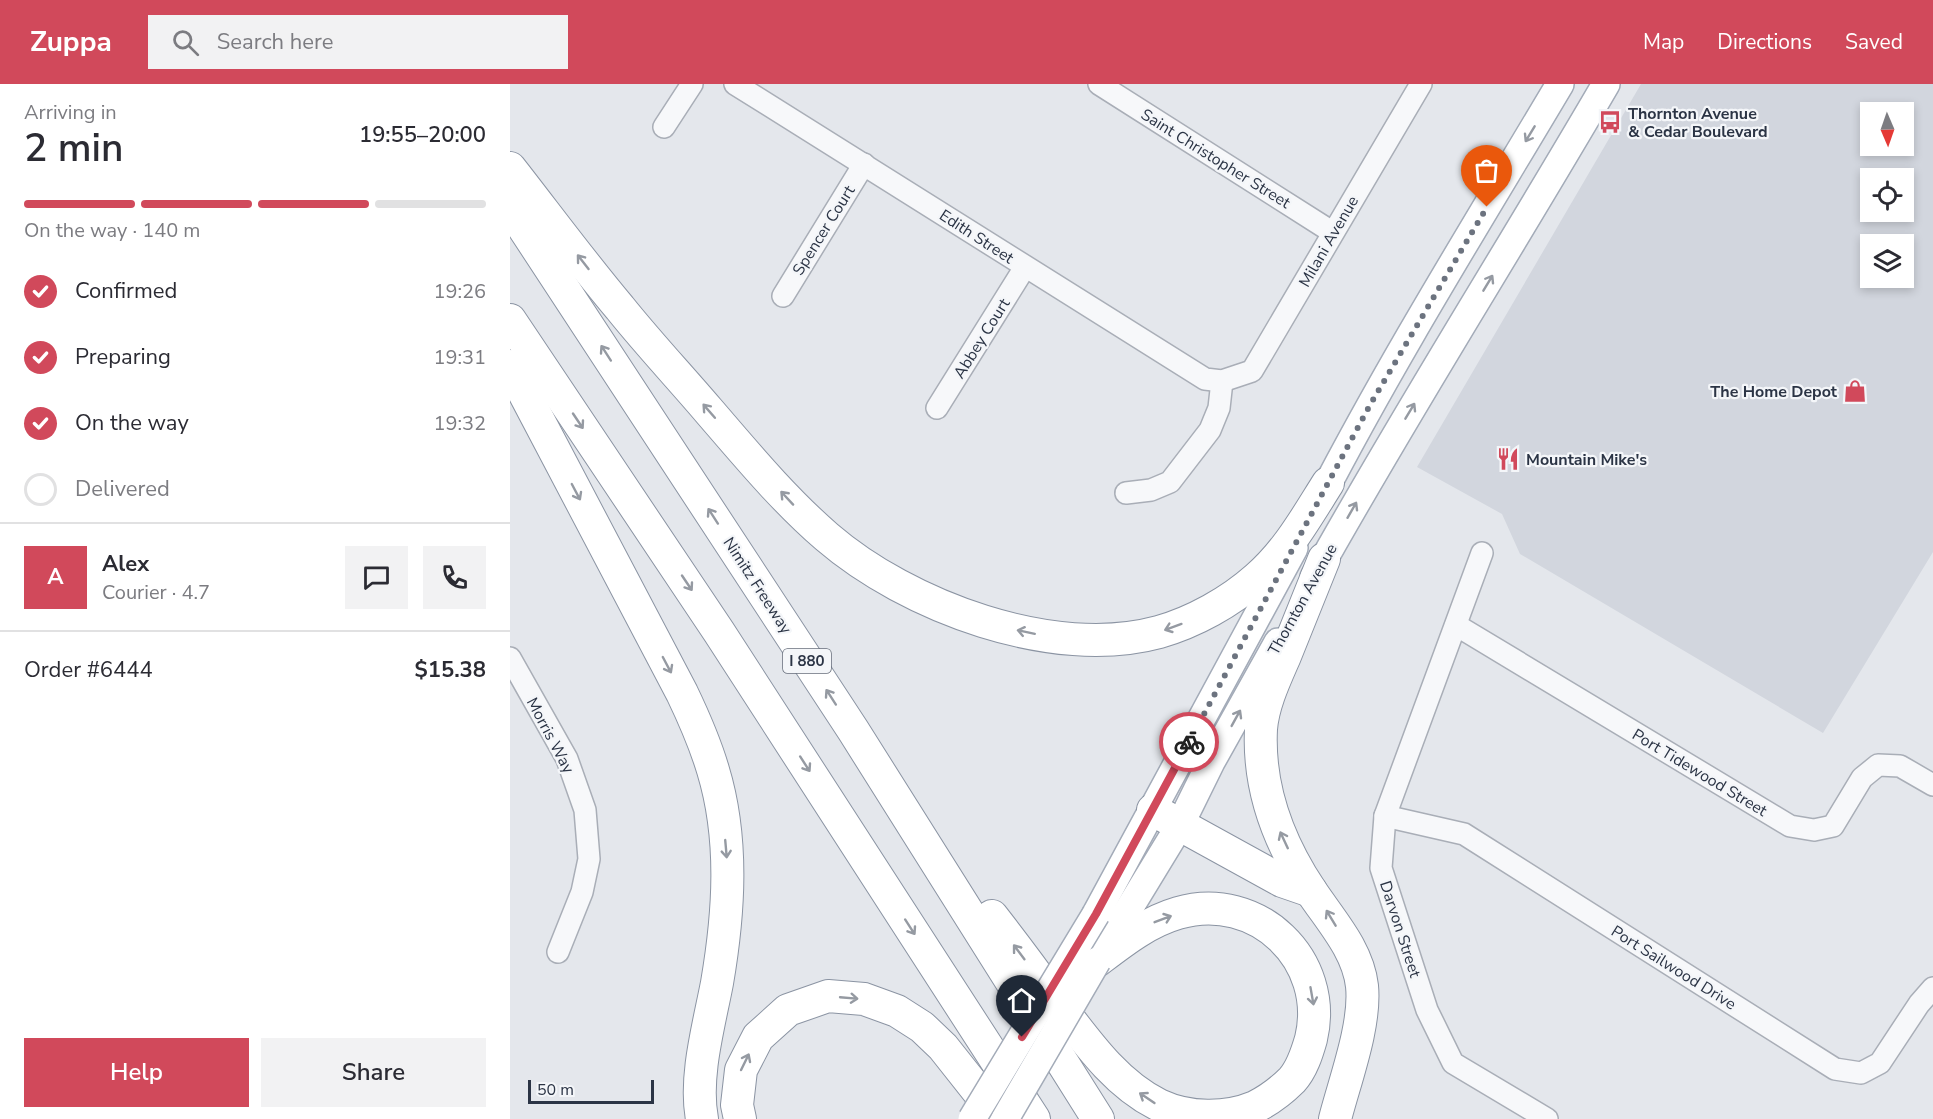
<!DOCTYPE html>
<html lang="en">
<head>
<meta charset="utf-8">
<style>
	body { margin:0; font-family:"Nunito Sans",sans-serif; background:#f2f2f3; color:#2b2b33; height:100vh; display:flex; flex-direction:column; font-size:22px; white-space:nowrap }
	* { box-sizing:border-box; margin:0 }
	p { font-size:20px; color:#7c7c81 }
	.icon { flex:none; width:33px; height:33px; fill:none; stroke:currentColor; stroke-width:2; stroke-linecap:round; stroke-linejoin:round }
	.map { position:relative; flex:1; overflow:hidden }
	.drawer { display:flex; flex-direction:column; background:#fff; width:510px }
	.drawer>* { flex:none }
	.needle { width:39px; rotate:178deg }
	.buttons { position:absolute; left:1350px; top:18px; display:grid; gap:12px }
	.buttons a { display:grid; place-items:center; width:54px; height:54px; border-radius:0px; background:#fff; box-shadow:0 3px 9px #0003; font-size:30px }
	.scale { position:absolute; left:18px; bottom:15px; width:126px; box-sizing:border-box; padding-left:6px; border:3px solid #2b3445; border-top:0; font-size:16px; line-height:21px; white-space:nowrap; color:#2b3445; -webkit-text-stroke:4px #f4f6f9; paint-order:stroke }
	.pin { position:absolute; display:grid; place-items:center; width:51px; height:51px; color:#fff; margin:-62px -26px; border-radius:50% 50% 50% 0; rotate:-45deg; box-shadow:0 0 6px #0007 }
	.pin .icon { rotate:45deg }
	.courier { position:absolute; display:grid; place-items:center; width:60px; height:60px; margin:-30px; border:4px solid #d1495b; border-radius:50%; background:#fff; color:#222; box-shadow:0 2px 8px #0007 }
	.summary em { font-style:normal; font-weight:600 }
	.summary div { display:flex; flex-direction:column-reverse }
	.summary { display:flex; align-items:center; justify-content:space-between; height:102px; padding:0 24px }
	h1 { font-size:39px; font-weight:600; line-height:45px }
	.bar { display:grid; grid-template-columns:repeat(4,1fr); gap:9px 6px; align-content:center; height:72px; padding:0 24px }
	.bar i { height:8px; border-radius:4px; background:#e1e1e2 }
	.bar .on { background:#d1495b }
	.bar p { grid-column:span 4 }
	.line { display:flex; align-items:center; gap:15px; padding:0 24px; border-top:2px solid #e1e1e2 }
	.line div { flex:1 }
	.round { display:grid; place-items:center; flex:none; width:63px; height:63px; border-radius:0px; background:#f2f2f3 }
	ol { padding:0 24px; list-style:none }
	li { display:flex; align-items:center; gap:18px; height:66px }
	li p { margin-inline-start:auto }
	li .icon { padding:6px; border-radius:50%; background:#d1495b; color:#fff; stroke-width:4 }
	li:last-child { color:#7c7c81 }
	li i { width:33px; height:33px; border:3px solid #e1e1e2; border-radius:50% }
	.action { display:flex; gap:12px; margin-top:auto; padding:12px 24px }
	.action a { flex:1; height:69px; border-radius:0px; background:#d1495b; color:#fff; font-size:24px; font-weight:600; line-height:69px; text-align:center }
	.action a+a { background:#f2f2f3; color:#2b2b33 }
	header { display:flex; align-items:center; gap:36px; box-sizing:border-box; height:84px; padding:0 30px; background:#d1495b; color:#fff }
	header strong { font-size:28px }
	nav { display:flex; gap:33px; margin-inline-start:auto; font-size:21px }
	.search { width:420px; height:54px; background:#f2f2f3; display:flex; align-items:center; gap:15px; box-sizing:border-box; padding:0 21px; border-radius:0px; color:#7c7c81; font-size:22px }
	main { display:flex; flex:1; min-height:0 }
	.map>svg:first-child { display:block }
</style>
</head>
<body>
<header>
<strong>Zuppa</strong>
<div class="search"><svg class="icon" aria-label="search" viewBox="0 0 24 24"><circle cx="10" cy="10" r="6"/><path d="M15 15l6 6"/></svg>Search here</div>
<nav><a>Map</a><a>Directions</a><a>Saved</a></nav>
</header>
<main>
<section class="drawer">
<div class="summary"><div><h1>2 min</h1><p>Arriving in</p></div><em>19:55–20:00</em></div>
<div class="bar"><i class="on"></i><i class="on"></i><i class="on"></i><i></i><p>On the way · 140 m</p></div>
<ol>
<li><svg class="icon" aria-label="check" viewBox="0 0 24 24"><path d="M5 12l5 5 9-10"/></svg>Confirmed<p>19:26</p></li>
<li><svg class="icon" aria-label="check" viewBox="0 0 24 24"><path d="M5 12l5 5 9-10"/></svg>Preparing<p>19:31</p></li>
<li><svg class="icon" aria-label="check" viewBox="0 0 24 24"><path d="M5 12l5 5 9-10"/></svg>On the way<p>19:32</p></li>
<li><i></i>Delivered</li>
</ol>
<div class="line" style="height:108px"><b class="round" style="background:#d1495b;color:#fff">A</b><div><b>Alex</b><p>Courier · 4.7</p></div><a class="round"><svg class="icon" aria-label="chat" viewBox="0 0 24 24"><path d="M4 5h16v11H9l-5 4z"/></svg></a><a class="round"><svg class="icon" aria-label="phone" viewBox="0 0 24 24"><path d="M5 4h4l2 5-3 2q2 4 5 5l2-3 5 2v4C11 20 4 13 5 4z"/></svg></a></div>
<div class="line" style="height:78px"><div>Order #6444</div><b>$15.38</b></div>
<div class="action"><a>Help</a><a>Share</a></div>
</section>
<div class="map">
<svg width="1423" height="1035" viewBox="0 0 1423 1035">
	<rect width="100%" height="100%" fill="#e4e7ec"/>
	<path fill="#d2d6de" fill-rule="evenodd" d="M1131,0H1423V468L1313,649L1010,470L992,430L907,383ZM1360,28H1394V62H1360ZM1360,94H1394V128H1360ZM1360,160H1394V194H1360Z"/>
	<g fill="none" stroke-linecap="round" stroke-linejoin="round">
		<g stroke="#a9aeb7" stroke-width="24">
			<g id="minor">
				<path d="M225,0L695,295L712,297L742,287L911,0"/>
				<path d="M589,0L822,148"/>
				<path d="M154,43L182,0"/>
				<path d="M273,212L354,80"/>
				<path d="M427,324L515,183"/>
				<path d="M616,409L641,406L660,398L700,346L709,324L712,297"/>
				<path d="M972,469L875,732L871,784L917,926L943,979L1037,1035"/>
				<path d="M946,541L1280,742L1304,746L1323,742L1352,694L1368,681L1390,682L1423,701"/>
				<path d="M0,574L57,675L75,726L79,775L72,808L48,868"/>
				<path d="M875,732L954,750L1325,985L1351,989L1370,979L1409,920L1423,904"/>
			</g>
		</g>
		<g stroke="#a3abb8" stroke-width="30">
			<g id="major">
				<path d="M809,417C883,274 968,138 1050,0"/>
				<path d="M804,493C897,326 1000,165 1096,0"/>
				<path d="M586,830L784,464"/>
				<path d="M589,874L670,741L701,678L768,558"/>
			</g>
		</g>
		<g stroke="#8b94a3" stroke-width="34">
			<g id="highway">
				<path d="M0,84C36,130 72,179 110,224C138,259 169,292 198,326C236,370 273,415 317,453C397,522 543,577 649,548C684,538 720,518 747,494C778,467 797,432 818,399"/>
				<path d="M0,123L343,646L588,1035"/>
				<path d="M0,236L209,548L524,1035"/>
				<path d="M0,282L172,609C184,634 195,659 203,686C224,755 219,829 207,899C199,941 184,993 192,1035"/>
				<path d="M814,475C801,508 788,540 775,572C765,595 753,620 751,645C748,704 769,759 801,807C821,837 848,866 852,902C856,941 835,996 825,1035"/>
				<path d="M643,726L772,797L801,807"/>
				<path d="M482,832C503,859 524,887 544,915C574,954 604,999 649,1021C679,1035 716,1035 745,1023C759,1016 771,1007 782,996C792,985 797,969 801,955C820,876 747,806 668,829C637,838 612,858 587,877"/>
				<path d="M230,1035L227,1021L231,986L248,953L278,926L318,912L354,915L387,927L412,943L433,963L490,1035"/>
			</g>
		</g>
		<use href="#minor" stroke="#f7f8fa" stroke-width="21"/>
		<use href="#major" stroke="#fff" stroke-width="27"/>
		<use href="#highway" stroke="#fff" stroke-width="32"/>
		<g stroke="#a3abb8" stroke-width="30" stroke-linecap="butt">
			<g id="major-bridge">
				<path d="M462,1035L586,830"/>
				<path d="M495,1035L587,877"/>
			</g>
		</g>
		<use href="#major-bridge" stroke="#fff" stroke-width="27"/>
	</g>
	<defs><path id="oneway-shaft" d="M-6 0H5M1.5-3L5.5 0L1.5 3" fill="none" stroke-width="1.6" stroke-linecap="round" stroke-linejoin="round" transform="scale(1.5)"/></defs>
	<g stroke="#959aa2">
		<use href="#oneway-shaft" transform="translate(1020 50) rotate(121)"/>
		<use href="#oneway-shaft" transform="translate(73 178) rotate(-128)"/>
		<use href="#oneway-shaft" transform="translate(978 199) rotate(-59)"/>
		<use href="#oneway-shaft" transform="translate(96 269) rotate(-123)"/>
		<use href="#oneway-shaft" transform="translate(199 327) rotate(-131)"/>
		<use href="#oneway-shaft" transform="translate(900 327) rotate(-59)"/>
		<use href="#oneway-shaft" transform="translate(68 337) rotate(56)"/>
		<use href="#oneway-shaft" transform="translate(66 408) rotate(62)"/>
		<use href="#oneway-shaft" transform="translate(277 414) rotate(-133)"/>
		<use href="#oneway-shaft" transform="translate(842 426) rotate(-60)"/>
		<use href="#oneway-shaft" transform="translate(203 432) rotate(-123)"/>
		<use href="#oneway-shaft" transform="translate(177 499) rotate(56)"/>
		<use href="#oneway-shaft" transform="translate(663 543) rotate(160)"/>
		<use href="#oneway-shaft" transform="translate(516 548) rotate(-168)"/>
		<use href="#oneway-shaft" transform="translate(157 581) rotate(62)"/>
		<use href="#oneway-shaft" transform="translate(321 613) rotate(-123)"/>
		<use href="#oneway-shaft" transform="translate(726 634) rotate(-61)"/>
		<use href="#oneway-shaft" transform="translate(295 680) rotate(57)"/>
		<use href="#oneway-shaft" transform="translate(774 756) rotate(-115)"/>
		<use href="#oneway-shaft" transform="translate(216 765) rotate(85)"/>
		<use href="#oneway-shaft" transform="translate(821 834) rotate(-121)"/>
		<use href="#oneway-shaft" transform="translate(653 835) rotate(-21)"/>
		<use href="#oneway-shaft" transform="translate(400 843) rotate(57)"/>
		<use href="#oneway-shaft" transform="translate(509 868) rotate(-127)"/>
		<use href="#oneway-shaft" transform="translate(802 912) rotate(80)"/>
		<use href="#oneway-shaft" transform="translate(339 914) rotate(5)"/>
		<use href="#oneway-shaft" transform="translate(235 978) rotate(-64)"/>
		<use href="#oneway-shaft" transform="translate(637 1014) rotate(-146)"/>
	</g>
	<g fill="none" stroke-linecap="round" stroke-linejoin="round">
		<path stroke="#6c737f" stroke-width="6" stroke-dasharray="0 10.8" d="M679,658L860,321L977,123"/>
		<path stroke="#d1495b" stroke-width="8" d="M512,953L586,830L679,658"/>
	</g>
	<defs>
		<g id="bus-bare" transform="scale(1.8)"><path d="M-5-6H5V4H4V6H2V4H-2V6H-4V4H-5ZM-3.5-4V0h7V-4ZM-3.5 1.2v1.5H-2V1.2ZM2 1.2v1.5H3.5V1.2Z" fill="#d1495b" stroke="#f4f6f9" stroke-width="2.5" paint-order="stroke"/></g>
		<g id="shop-bare" transform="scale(1.8)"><path d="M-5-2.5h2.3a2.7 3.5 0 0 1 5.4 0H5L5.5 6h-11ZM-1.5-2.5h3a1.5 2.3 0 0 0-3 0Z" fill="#d1495b" stroke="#f4f6f9" stroke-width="2.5" paint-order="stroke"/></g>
		<g id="restaurant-bare" transform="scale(1.8)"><path d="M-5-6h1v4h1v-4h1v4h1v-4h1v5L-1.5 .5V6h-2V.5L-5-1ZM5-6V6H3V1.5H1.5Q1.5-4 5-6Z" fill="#d1495b" stroke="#f4f6f9" stroke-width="2.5" paint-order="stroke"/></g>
	</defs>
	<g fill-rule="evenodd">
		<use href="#bus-bare" x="1100" y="38"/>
		<use href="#shop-bare" x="1345" y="307"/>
		<use href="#restaurant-bare" x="998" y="375"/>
	</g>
	<g text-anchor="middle" stroke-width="4.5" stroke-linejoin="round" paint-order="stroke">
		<rect fill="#f4f6f9" stroke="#676e7b" stroke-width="1.5" x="273" y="565" width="48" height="24" rx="4.5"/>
		<g font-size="15" font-weight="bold" fill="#2b3445">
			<text x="297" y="582">I 880</text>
		</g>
		<g font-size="16" font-weight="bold" fill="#2b3445" stroke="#f4f6f9" text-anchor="start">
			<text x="1118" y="35">Thornton Avenue<tspan x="1118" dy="18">&amp; Cedar Boulevard</tspan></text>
			<text x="1327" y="313" text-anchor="end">The Home Depot</text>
			<text x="1016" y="381">Mountain Mike's</text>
		</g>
		<g font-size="16" fill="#2b3445" stroke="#f4f6f9">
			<text transform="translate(706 74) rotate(32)" y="6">Saint Christopher Street</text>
			<text transform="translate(313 146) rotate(-58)" y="6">Spencer Court</text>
			<text transform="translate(467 152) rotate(33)" y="6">Edith Street</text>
			<text transform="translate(818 157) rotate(-60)" y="6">Milani Avenue</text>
			<text transform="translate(471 254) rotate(-58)" y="6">Abbey Court</text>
			<text transform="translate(248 501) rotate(57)" y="6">Nimitz Freeway</text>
			<text transform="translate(792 515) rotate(-61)" y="6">Thornton Avenue</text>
			<text transform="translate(41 651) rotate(62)" y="6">Morris Way</text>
			<text transform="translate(1190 688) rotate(31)" y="6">Port Tidewood Street</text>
			<text transform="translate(891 845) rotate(72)" y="6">Darvon Street</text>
			<text transform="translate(1164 883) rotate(32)" y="6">Port Sailwood Drive</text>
		</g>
	</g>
</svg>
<div class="buttons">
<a><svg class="needle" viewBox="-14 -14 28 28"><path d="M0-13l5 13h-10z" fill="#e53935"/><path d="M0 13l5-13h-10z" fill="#7c7c81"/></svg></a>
<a><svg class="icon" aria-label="locate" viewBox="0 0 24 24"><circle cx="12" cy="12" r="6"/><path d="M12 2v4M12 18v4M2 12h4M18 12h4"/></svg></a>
<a><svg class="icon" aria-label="layers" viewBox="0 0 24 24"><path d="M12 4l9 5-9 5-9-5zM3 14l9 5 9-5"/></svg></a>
</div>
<div class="scale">50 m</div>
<div class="pin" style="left:977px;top:123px;background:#ea580c"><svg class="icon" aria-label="bag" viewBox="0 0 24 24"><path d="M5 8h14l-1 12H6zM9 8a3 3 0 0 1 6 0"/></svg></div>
<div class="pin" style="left:512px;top:953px;background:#1f2937"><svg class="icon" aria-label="home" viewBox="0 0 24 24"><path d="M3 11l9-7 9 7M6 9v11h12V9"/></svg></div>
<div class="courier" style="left:679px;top:658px"><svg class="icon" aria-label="bike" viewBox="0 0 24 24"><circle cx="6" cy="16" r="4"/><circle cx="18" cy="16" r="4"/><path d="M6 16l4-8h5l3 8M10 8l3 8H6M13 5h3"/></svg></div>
</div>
</main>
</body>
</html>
